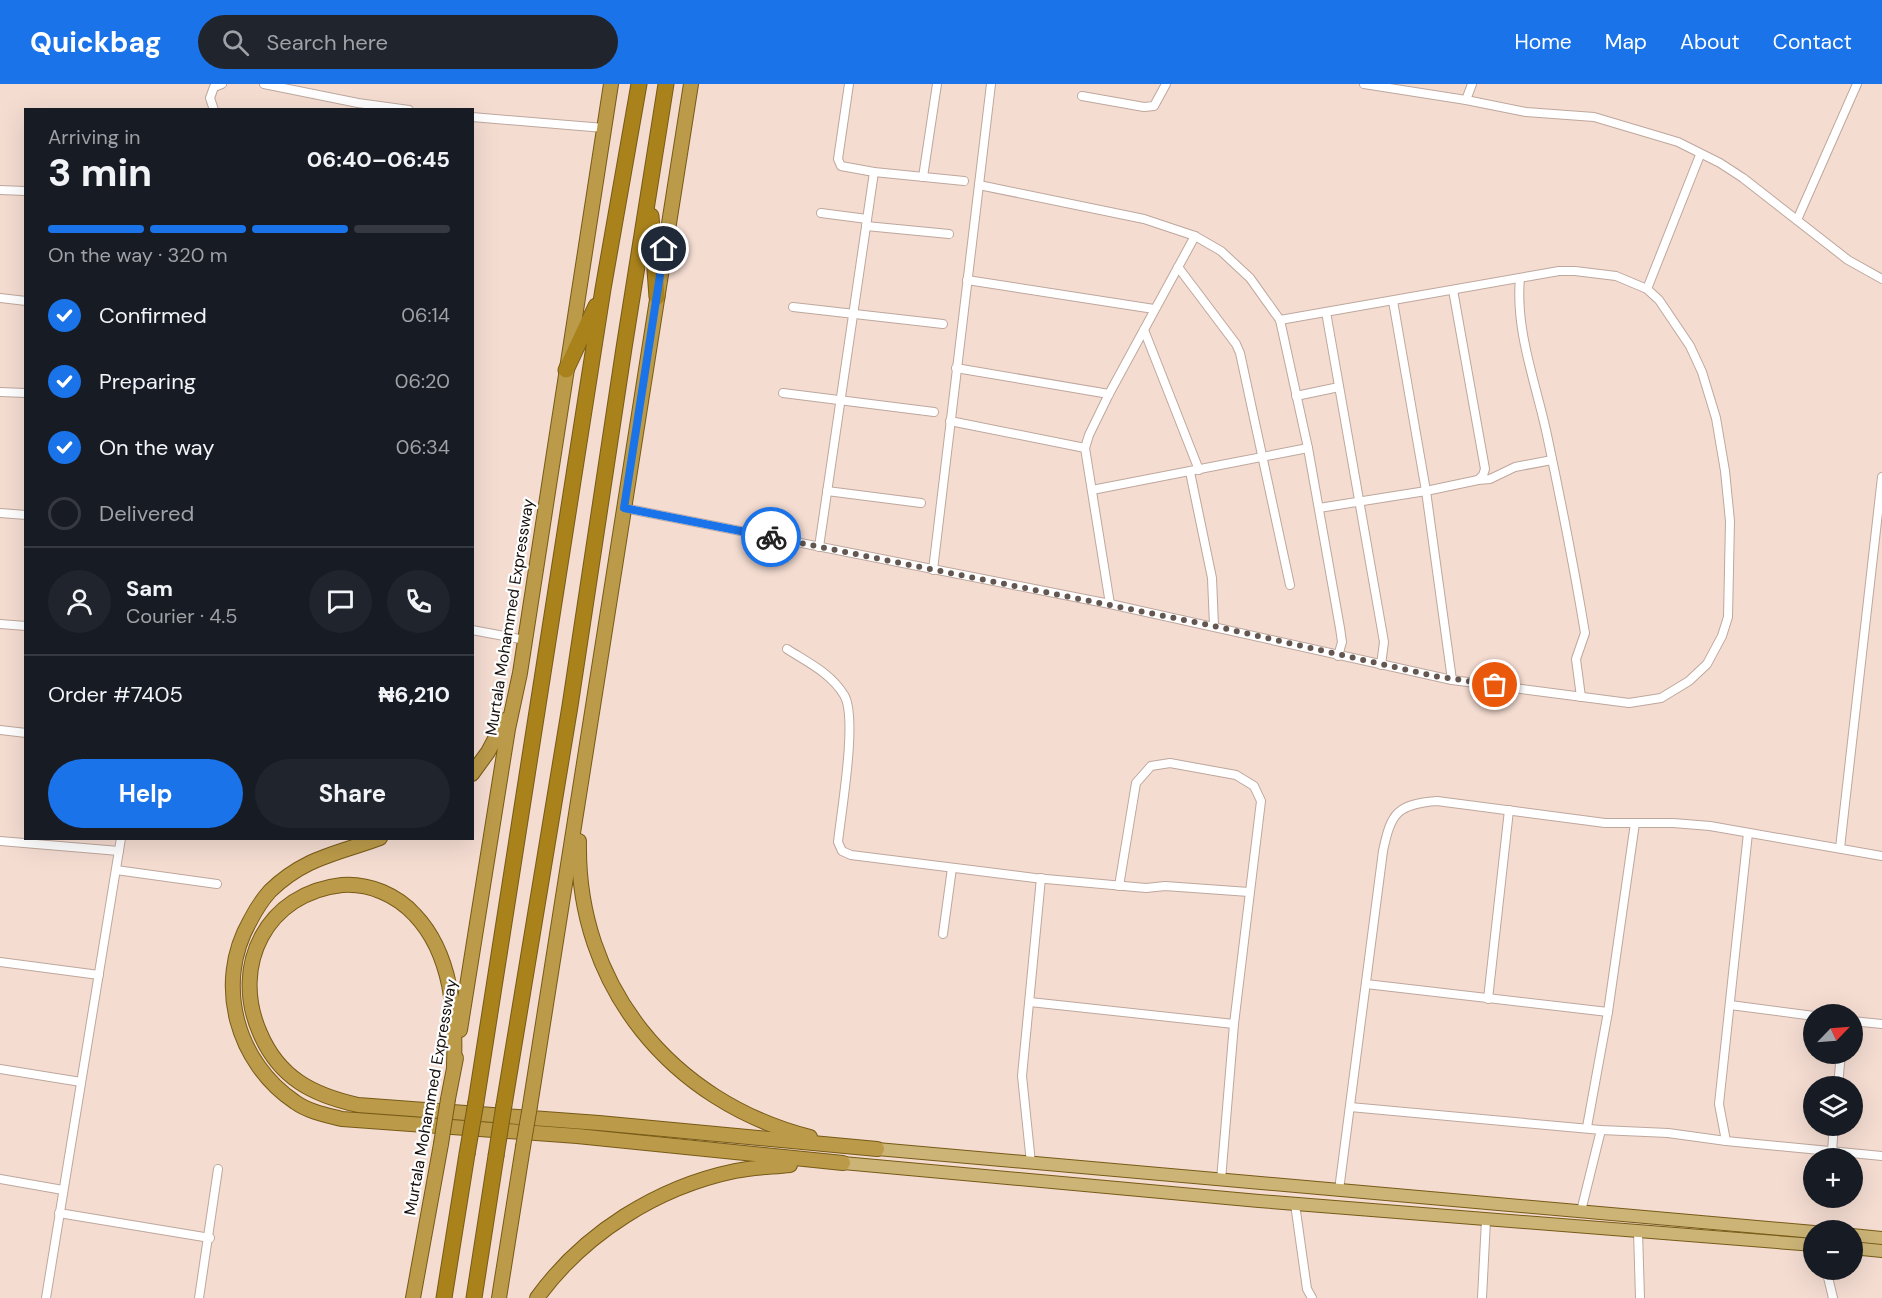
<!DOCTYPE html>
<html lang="en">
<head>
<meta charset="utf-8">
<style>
	body { margin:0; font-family:"DM Sans",sans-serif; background:#20242c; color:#f1f3f6; height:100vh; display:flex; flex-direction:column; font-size:22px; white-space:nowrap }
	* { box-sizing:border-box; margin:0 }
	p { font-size:20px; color:#9ea1a6 }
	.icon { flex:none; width:33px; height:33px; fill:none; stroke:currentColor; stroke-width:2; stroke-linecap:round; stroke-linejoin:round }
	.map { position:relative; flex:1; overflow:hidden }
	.panel { position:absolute; left:24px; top:24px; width:450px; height:732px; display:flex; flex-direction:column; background:#171b24; border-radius:0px; box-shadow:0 6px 24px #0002 }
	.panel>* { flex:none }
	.needle { width:39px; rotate:65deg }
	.buttons { position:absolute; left:1803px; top:920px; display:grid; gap:12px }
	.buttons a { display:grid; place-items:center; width:60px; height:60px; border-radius:50%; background:#171b24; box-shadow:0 6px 24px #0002; font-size:30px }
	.pin { position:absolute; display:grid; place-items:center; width:51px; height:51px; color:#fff; margin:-26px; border:3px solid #fff; border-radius:50%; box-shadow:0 2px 6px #0007 }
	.courier { position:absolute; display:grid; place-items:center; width:60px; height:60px; margin:-30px; border:4px solid #1a73e8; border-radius:50%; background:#fff; color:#222; box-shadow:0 2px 8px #0007 }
	.head em { font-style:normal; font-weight:700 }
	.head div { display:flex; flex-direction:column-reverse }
	.head { display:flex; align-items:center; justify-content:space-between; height:102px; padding:0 24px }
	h1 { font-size:39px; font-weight:700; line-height:45px }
	.bar { display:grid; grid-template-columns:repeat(4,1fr); gap:9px 6px; align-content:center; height:72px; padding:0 24px }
	.bar i { height:8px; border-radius:4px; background:#363941 }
	.bar .current { background:#1a73e8 }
	.bar p { grid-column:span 4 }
	.line { display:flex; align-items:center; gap:15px; padding:0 24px; border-top:2px solid #363941 }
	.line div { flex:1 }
	.round { display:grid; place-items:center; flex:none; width:63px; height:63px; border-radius:32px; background:#20242c }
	ol { padding:0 24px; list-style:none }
	li { display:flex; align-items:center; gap:18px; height:66px }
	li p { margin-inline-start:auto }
	li .icon { padding:6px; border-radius:50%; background:#1a73e8; color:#fff; stroke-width:4 }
	li:last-child { color:#9ea1a6 }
	li i { width:33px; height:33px; border:3px solid #363941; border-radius:50% }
	.action { display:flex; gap:12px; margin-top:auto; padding:12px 24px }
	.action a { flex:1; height:69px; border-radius:36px; background:#1a73e8; color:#fff; font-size:24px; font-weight:700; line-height:69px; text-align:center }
	.action a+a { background:#20242c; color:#f1f3f6 }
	header { display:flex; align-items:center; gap:36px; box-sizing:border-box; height:84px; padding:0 30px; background:#1a73e8; color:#fff }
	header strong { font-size:28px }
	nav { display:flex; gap:33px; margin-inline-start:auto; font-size:21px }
	.search { width:420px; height:54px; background:#20242c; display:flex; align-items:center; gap:15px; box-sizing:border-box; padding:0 21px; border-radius:33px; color:#9ea1a6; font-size:22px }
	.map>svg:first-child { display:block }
</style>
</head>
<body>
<header>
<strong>Quickbag</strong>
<div class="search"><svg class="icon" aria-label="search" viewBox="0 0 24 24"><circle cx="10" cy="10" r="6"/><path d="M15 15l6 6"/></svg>Search here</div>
<nav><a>Home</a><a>Map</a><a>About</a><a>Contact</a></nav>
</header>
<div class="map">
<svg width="1882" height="1214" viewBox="0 0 1882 1214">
	<rect width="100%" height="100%" fill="#f4dcd1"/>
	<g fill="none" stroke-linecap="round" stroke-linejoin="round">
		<g stroke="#bea79d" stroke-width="10">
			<g id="minor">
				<path d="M264,0L358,19L409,26"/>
				<path d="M849,0L838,75L841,82L874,88L964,97"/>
				<path d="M1364,0L1466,16L1472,0"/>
				<path d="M1082,12L1144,23L1154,22L1166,0"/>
				<path d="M1466,16L1526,28L1594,33L1678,58L1720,79L1743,94L1848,176L1882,195"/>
				<path d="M214,26L210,14L214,3L222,0"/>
				<path d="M472,33L604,44"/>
				<path d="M923,93L937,0"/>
				<path d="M979,101L1144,135L1195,152L1221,167L1250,194L1280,236L1308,364L1340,544L1342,558L1338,572"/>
				<path d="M0,106L25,107"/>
				<path d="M821,129L867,135"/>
				<path d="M1797,136L1857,0"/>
				<path d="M866,142L949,150"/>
				<path d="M1178,183L1236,260L1240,269L1290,501"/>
				<path d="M1520,194C1515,247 1536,299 1547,351C1561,417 1574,483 1585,549L1576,575L1581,613"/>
				<path d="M967,196L1154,225"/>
				<path d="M1647,205L1700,71"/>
				<path d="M0,214L26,217"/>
				<path d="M1393,217L1426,407L1452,596"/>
				<path d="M793,223L943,240"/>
				<path d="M1326,228L1384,558L1381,581"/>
				<path d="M1144,246L1199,386"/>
				<path d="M956,284L1109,310"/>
				<path d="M0,308L26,309"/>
				<path d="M783,309L934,328"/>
				<path d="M1296,312L1339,303"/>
				<path d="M950,337L1085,364"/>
				<path d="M1190,388L1212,494L1214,542"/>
				<path d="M1478,396L1490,395L1515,383L1552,376"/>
				<path d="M1092,406L1308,364"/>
				<path d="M827,407L921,419"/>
				<path d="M624,424L1110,520L1452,596L1629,619L1661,614L1689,597L1707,580L1722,552L1728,533L1730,437L1725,387L1716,334L1702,288L1690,262L1659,216L1647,205L1616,192L1575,187H1559L1280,236"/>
				<path d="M1319,424L1426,407L1478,396L1483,391L1485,385L1453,206"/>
				<path d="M0,429L26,431"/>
				<path d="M819,463L874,88"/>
				<path d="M933,486L991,0"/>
				<path d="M1110,520L1085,364L1089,351L1109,310L1195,152"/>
				<path d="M0,540L26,542"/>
				<path d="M472,546L525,556"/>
				<path d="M787,565C807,578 831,589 844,611C858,633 841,729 838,758L842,767L851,771L1035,794L1146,804L1165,802L1249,808"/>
				<path d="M0,646L26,649"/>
				<path d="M0,757L119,767"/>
				<path d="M1840,764L1882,393"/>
				<path d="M116,786L217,800"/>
				<path d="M1119,802L1136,699L1151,682L1170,679L1236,691L1254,702L1261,717L1234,940L1221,1096"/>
				<path d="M943,850L952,784"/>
				<path d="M0,878L99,891"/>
				<path d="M1366,900L1608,928"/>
				<path d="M1488,915L1509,726"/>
				<path d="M1030,918L1234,940"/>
				<path d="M1730,921L1814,932"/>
				<path d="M1852,937L1882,940"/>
				<path d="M0,985L81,998"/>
				<path d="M1838,1002L1841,969"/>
				<path d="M1350,1023L1601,1046L1668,1049L1726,1057L1882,1072"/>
				<path d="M1587,1043L1608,928L1635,739"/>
				<path d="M1726,1057L1719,1020L1748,749"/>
				<path d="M1832,1067L1834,1041"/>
				<path d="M1031,1079L1022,992L1041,794"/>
				<path d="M0,1095L63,1106"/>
				<path d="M1339,1106L1383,767C1391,729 1397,720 1437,717L1605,739H1673L1710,742L1882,772"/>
				<path d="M1295,1120L1307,1205L1312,1214"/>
				<path d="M1581,1127L1601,1046"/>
				<path d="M59,1129L210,1154"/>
				<path d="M1638,1147L1640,1214"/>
				<path d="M1826,1185L1833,1214"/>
				<path d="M46,1214L121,754"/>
				<path d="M199,1214L218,1085"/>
				<path d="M1482,1214L1486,1136"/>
			</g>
		</g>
		<g stroke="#775a16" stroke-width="14">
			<g id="primary">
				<path d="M877,1065L1814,1148"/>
				<path d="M843,1079L1259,1117L1814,1161"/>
				<path d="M1852,1151L1882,1154"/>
				<path d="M1852,1164L1882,1167"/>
			</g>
		</g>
		<g stroke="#775a16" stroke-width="16">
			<g id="trunk">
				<path d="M472,690L488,668L505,636"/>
				<path d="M380,754C337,770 305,773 270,807C262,816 255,827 250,837C214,900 237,979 295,1018C309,1028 326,1031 342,1035L577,1052L843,1079"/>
				<path d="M579,757C576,902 672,1018 810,1053"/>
				<path d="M460,946L508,645L520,589L611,0"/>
				<path d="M454,981C456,930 452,870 415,831C397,811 369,799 342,801C267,809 230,881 260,949C279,994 313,1011 358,1021L599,1039L877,1065"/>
				<path d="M448,1015L456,974"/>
				<path d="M530,1022L691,0"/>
				<path d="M413,1214L441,1060"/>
				<path d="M499,1214L523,1063"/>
				<path d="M537,1214C584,1149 658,1103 735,1087C753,1083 772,1083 790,1081"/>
			</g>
		</g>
		<g stroke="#775a16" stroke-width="17">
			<g id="motorway">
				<path d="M651,132L657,213"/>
				<path d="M566,286L596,222"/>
				<path d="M476,1018L603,205L639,0"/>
				<path d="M504,1021L570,622L624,264L666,0"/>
				<path d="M444,1214L467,1070"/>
				<path d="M474,1214L496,1072"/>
			</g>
		</g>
		<use href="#minor" stroke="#fff" stroke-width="8"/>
		<use href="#primary" stroke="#ccb477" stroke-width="12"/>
		<use href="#trunk" stroke="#bb9b4a" stroke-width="14"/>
		<use href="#motorway" stroke="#aa821c" stroke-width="15"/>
		<g stroke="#775a16" stroke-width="16" stroke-linecap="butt">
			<g id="trunk-bridge">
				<path d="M441,1060L448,1015"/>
				<path d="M523,1063L530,1022"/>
			</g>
		</g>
		<g stroke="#775a16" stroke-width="17" stroke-linecap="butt">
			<g id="motorway-bridge">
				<path d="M467,1070L476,1018"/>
				<path d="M496,1072L504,1021"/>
			</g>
		</g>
		<use href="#trunk-bridge" stroke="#bb9b4a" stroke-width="14"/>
		<use href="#motorway-bridge" stroke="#aa821c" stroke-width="15"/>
	</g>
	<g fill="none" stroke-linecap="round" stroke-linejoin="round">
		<path stroke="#645751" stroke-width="6" stroke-dasharray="0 10.8" d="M771,453L1214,542L1434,592L1495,601"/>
		<path stroke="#1a73e8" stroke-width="8" d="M664,165L624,424L771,453"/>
	</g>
	<g text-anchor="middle" stroke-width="4.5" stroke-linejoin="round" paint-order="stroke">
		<g font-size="16" fill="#170f0c" stroke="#fff">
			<text transform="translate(509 533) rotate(-81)" y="6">Murtala Mohammed Expressway</text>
			<text transform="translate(430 1013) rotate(-80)" y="6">Murtala Mohammed Expressway</text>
		</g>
	</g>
</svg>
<div class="buttons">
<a><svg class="needle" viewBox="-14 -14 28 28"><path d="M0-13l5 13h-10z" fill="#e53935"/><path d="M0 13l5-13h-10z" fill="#9ea1a6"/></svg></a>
<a><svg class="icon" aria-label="layers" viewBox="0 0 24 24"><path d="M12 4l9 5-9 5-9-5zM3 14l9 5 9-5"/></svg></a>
<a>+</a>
<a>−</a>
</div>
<div class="pin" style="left:1495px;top:601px;background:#ea580c"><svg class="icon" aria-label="bag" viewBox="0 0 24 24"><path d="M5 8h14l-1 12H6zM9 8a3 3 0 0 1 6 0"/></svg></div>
<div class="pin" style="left:664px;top:165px;background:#1f2937"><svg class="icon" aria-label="home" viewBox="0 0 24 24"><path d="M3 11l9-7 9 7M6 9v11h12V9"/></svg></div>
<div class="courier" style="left:771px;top:453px"><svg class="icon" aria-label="bike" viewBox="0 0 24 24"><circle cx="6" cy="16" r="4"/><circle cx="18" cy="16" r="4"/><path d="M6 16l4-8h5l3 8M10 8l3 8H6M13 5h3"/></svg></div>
<section class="panel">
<div class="head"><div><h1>3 min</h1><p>Arriving in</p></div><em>06:40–06:45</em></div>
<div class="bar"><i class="current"></i><i class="current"></i><i class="current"></i><i></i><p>On the way · 320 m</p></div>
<ol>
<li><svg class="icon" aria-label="check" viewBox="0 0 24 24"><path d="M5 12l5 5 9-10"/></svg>Confirmed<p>06:14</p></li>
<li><svg class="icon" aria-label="check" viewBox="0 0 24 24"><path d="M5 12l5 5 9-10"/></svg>Preparing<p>06:20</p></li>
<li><svg class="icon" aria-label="check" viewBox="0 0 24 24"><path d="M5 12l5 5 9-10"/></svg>On the way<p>06:34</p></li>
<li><i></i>Delivered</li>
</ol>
<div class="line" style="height:108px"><a class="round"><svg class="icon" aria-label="person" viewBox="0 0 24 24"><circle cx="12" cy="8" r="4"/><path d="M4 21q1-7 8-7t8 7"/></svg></a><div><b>Sam</b><p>Courier · 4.5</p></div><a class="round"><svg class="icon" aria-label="chat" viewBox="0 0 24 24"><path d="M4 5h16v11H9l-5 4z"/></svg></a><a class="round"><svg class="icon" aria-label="phone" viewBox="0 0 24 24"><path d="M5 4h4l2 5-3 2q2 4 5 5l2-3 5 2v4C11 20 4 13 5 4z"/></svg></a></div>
<div class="line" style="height:78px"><div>Order #7405</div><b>₦6,210</b></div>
<div class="action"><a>Help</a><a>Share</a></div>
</section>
</div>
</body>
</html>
